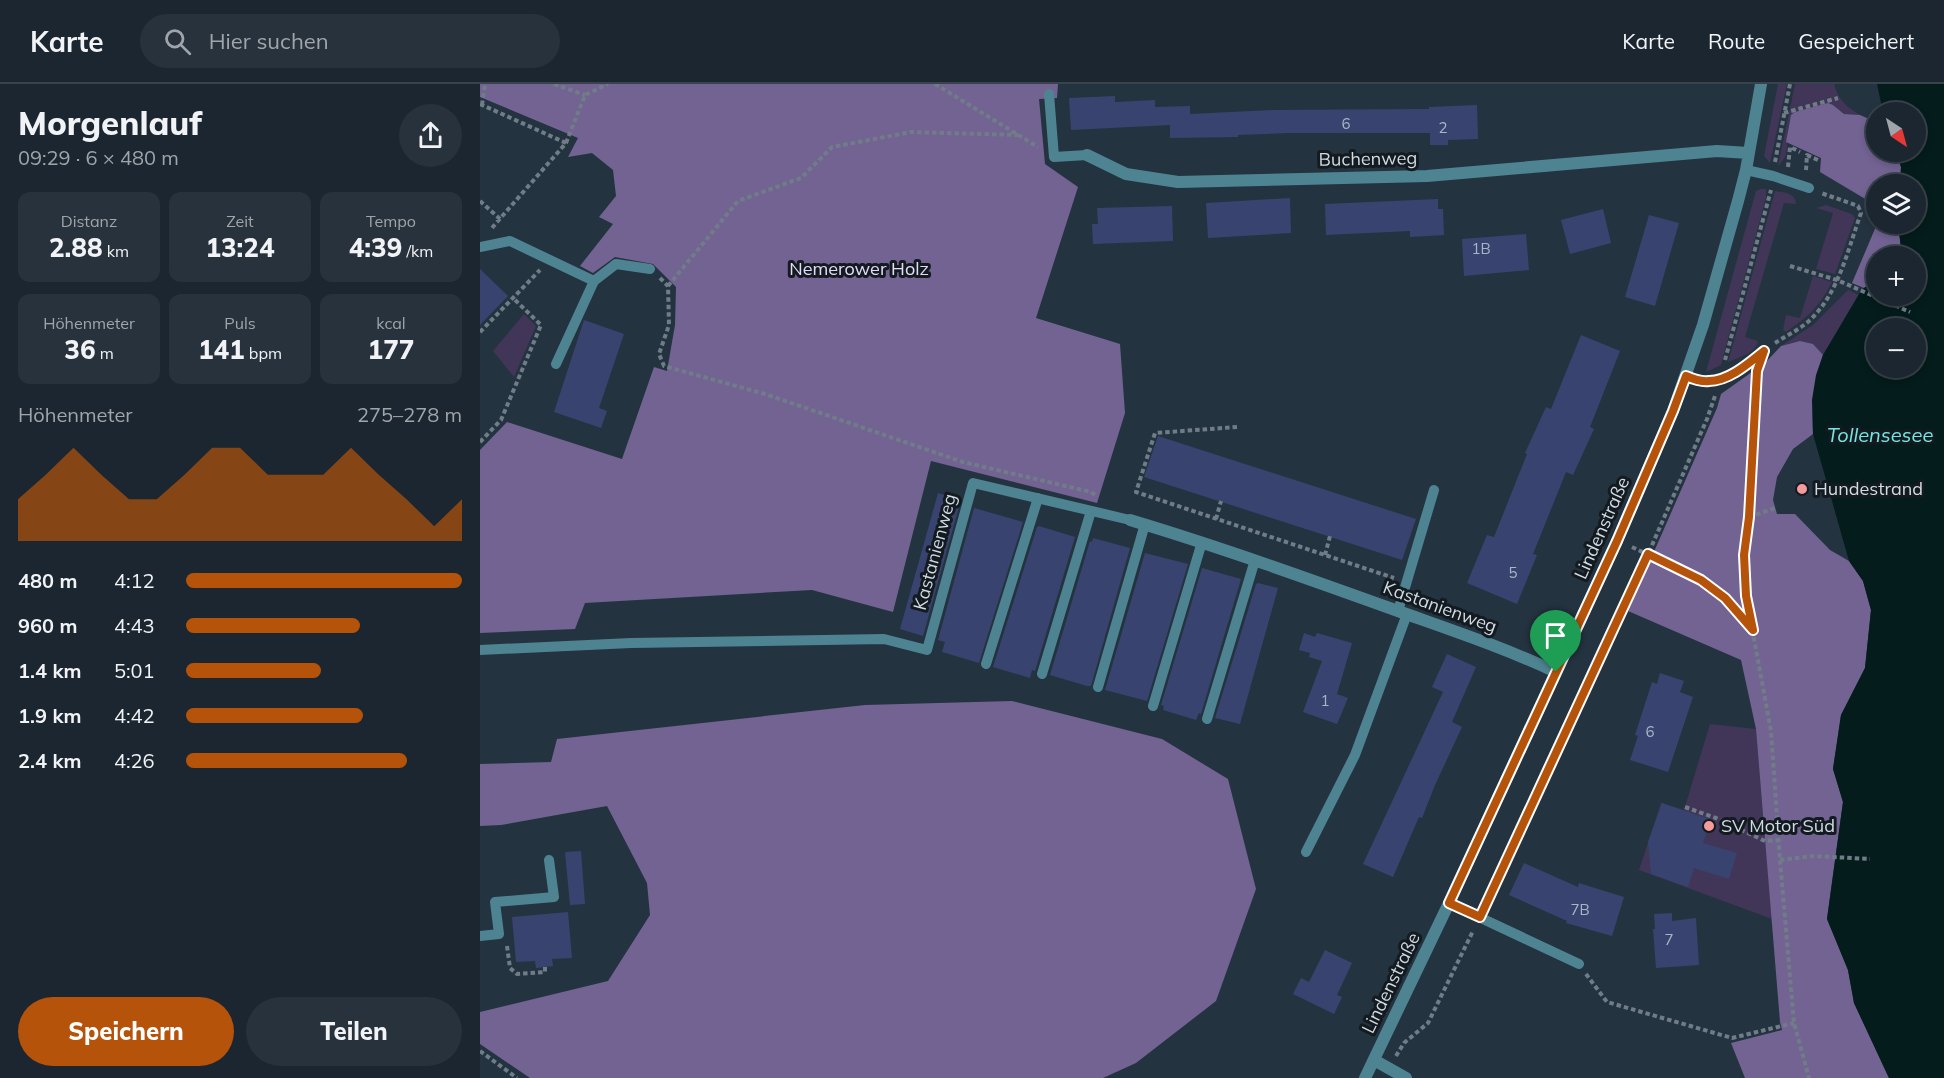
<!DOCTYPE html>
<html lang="de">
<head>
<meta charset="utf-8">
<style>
  :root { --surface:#1b2630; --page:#28323c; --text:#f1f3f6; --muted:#a0a5ab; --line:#39434c; --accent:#b45309 }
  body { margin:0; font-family:Mulish,sans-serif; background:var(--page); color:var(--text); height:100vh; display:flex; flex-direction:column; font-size:22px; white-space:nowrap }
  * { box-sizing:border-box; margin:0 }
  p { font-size:20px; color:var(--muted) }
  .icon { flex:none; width:33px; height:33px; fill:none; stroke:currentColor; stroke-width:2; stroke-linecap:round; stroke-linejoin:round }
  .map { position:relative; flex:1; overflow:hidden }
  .panel { display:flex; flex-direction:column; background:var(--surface); width:480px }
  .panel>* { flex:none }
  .needle { width:39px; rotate:144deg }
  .tools { position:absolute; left:1386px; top:18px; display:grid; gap:12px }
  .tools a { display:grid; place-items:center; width:60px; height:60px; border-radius:50%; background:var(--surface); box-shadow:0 3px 9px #0003,0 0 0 2px var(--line); font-size:30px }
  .pin { position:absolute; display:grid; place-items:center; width:51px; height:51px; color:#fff; margin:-62px -26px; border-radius:50% 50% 50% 0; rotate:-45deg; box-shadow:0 0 6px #0007 }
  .pin .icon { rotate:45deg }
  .round { display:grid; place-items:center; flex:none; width:63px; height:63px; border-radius:32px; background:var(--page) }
  .headline { display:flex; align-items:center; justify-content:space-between; height:102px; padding:0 18px }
  h1 { font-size:33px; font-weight:800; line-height:45px }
  .figures { display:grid; grid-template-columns:repeat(3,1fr); gap:9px; height:102px; padding:6px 18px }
  .figures div { display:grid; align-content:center; border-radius:12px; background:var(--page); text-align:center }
  .figures b { font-size:26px; font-weight:800 }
  .figures small { font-size:16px; font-weight:400 }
  .figures p { font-size:16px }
  .chart { height:168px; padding:12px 18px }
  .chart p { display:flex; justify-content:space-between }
  .chart svg { width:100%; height:108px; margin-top:6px; fill:var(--accent); opacity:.7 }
  .button { display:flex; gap:12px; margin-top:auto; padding:12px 18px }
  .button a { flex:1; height:69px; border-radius:36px; background:var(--accent); color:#fff; font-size:24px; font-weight:800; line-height:69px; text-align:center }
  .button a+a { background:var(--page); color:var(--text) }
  ul { padding:0 18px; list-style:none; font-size:20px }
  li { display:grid; grid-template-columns:96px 72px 1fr; align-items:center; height:45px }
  li i { height:15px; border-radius:8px; background:var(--accent) }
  header { display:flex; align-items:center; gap:36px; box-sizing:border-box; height:84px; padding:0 30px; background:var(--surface); border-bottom:2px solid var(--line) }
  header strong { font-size:28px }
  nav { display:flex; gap:33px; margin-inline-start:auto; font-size:21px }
  .search { width:420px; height:54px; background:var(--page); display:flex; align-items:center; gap:15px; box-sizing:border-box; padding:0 21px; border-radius:33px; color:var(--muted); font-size:22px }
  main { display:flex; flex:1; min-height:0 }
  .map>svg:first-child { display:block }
  .green { fill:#413658 }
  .forest { fill:#726393 }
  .water { fill:#041c1b; fill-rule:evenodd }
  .building { fill:#38446f }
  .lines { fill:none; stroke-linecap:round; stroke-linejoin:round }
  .path { stroke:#707d88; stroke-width:4; stroke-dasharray:4.5 3; stroke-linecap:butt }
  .lane { stroke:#4e8492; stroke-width:10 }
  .street { stroke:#4e8492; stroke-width:12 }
  .route-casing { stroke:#fff; stroke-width:12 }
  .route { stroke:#b45309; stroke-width:8 }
  .poi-dot { fill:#f59b9b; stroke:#131a20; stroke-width:2 }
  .labels { text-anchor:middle; stroke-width:6; stroke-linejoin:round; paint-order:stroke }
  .number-label { font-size:15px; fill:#abb5c6 }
  .street-label { font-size:18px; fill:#d1dbe3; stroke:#131a20 }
  .park-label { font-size:18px; fill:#e4dbfa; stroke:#131a20 }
  .poi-label { font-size:18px; fill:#d1dbe3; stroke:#131a20; text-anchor:start }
  .water-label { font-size:20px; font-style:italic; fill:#74e7e0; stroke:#131a20 }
</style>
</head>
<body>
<header>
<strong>Karte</strong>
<div class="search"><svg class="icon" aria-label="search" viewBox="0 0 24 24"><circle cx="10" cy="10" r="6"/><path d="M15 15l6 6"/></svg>Hier suchen</div>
<nav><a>Karte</a><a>Route</a><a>Gespeichert</a></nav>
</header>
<main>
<section class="panel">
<div class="headline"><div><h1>Morgenlauf</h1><p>09:29 · 6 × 480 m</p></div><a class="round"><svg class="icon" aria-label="share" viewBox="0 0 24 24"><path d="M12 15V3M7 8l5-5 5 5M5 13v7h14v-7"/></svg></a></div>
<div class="figures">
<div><p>Distanz</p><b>2.88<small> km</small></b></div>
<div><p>Zeit</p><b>13:24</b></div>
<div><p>Tempo</p><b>4:39<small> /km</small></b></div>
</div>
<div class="figures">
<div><p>Höhenmeter</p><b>36<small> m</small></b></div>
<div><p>Puls</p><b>141<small> bpm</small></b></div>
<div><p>kcal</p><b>177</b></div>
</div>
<div class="chart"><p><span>Höhenmeter</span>275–278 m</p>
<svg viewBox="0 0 160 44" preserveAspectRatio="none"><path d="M0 44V27L10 17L20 6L30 17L40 27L50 27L60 17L70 6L80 6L90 17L100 17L110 17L120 6L130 17L140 27L150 38L160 27V44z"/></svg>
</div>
<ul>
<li><b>480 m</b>4:12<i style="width:100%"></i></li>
<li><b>960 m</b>4:43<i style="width:63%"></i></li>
<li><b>1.4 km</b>5:01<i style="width:49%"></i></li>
<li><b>1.9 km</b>4:42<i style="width:64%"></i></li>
<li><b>2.4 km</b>4:26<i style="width:80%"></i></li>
</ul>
<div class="button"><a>Speichern</a><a>Teilen</a></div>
</section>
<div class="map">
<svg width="1464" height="994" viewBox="0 0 1464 994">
  <rect width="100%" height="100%" fill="#243340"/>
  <!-- green -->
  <path class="green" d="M 1298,0 L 1307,0 L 1290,79 L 1284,72 Z
    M 1315,0 L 1354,0 C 1358,16 1367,23 1380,31 L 1364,30 L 1353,21 L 1315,28 C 1304,39 1310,61 1305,73 C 1303,76 1301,79 1298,82 Z
    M 1281,105 L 1286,105 L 1286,114 L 1241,281 L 1226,288 L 1276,107 Z
    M 1295,107 C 1304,109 1315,108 1316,120 L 1304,119 L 1265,253 L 1278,257 C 1275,270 1260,273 1248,278 Z
    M 1346,121 L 1372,130 L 1375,134 L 1355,190 L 1336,185 L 1353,129 L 1336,124 Z
    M 1333,192 L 1352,198 C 1340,222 1328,233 1306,248 L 1303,246 L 1306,231 L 1320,234 Z
    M 1368,206 L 1379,211 L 1343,271 C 1327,254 1322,256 1301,262 L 1333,241 Z
    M 44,230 L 56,242 L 34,293 L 13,267 Z
    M 1230,640 L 1276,645 L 1292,835 L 1159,786 L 1181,719 L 1204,726 Z"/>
  <!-- forest -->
  <path class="forest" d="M 0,0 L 578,0 L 577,14 L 559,15 L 565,80 L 598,103 L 556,234 L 640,260 L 645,329 L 617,419 L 451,377 L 413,528 L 332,506 L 105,519 L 95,545 L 0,549 L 0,366 L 27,338 L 142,375 L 174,283 L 187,287 L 195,241 L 196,203 L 173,180 L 135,173 L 113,189 L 100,182 L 133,140 L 119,133 L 136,112 L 133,86 L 112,69 L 88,73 L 98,54 L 0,13 Z
    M 1348,19 L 1353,21 L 1364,30 L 1380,31 L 1396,38 L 1396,68 L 1416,68 L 1421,83 L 1420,100 L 1396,100 L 1396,139 L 1387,116 L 1340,88 L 1341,74 L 1306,58 L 1311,31 L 1315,28 Z
    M 1397,140 L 1418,140 L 1421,164 L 1420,172 L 1396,172 L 1396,196 L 1384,204 L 1372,199 Z
    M 1320,257 L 1333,260 L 1343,271 C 1333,300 1332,319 1333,350 L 1313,365 L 1297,393 L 1293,416 L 1297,430 L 1315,430 L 1350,466 L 1369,477 L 1383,497 L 1391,526 L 1385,584 L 1361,631 L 1353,685 L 1363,718 L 1347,835 L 1368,886 L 1374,919 L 1409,994 L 1265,994 L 1251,959 L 1302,946 L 1300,938 L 1276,645 L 1261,576 L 1148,527 L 1237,324 L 1241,310 L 1286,278 L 1301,262 Z
    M 532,617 L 682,655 L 748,695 L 776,805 L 736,917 L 656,979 L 623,994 L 50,994 L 0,960 L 0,928 L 128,897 L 170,831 L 167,799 L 127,722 L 21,741 L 0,742 L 0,680 L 71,678 L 77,655 L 385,621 Z"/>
  <!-- water -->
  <path class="water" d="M 1397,0 L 1464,0 L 1464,994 L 1409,994 L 1374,919 L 1368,886 L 1347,835 L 1363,718 L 1353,685 L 1361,631 L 1385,584 L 1391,526 L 1383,497 L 1369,477 L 1333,350 L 1332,316 L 1336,291 L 1343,271 L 1379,210 L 1384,204 L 1396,196 L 1396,212 L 1436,212 L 1436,172 L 1420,172 L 1421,164 L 1418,140 L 1436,140 L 1436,100 L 1420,100 L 1421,83 L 1416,68 L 1436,68 L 1436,28 L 1403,28 ZM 1396,244 L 1436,244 L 1436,284 L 1396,284 Z"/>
  <!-- building -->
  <path class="building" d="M 635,12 L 635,18 L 675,16 L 675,23 L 710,22 L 710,30 L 794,26 L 949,25 L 949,23 L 997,21 L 998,55 L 968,56 L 968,61 L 950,61 L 950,49 L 809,49 L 758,51 L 758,53 L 690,54 L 690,41 L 591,46 L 589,14 Z
    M 810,114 L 811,149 L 728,154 L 726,119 Z
    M 958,115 L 958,125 L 963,125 L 964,151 L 930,153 L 930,147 L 846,151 L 845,120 Z
    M 692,122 L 693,157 L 613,160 L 612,140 L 618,140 L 617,124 Z
    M 1123,125 L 1131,159 L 1090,170 L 1081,136 Z
    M 1169,131 L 1199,139 L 1175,222 L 1145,213 Z
    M 1046,150 L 1049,186 L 984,192 L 982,155 Z
    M 0,185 L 28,212 L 0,241 Z
    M 104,236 L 144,250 L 119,324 L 127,327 L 121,344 L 74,328 Z
    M 1101,251 L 1140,267 L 1110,343 L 1114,345 L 1093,391 L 1086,388 L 1053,470 L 1057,471 L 1037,520 L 987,499 L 1007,451 L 1014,453 L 1047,370 L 1045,369 L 1066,323 L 1071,325 Z
    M 678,352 L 936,435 L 922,476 L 664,393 Z
    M 458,409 L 477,415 L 476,418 L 480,419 L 443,552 L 420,545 Z
    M 494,424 L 543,438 L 499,579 L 462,568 L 465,558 L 458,556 Z
    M 559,442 L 595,453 L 555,587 L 552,586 L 550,594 L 513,583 L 557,443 Z
    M 613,454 L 650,464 L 611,602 L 607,602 L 570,591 L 610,457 L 612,458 Z
    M 665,469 L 708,480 L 667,617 L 625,606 Z
    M 722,484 L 761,495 L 721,630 L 719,629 L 716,636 L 683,626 L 684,622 L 681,621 Z
    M 778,499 L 798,504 L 760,640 L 735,634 L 776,500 Z
    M 824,549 L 835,553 L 837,549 L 872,559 L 857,610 L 868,614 L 857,640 L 823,628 L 842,577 L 829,573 L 830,569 L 819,566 Z
    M 967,570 L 996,583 L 972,638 L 982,643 L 955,701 L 942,734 L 939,733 L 913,793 L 883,780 L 963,608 L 952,603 Z
    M 1180,589 L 1204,597 L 1200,608 L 1213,613 L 1188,688 L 1150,676 L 1158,652 L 1155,651 L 1172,598 L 1177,600 Z
    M 1182,719 L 1231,736 L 1223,759 L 1257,769 L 1249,795 L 1214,784 L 1208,803 L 1171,790 L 1168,758 Z
    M 101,767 L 105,820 L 90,821 L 85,768 Z
    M 1044,779 L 1098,803 L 1099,799 L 1144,813 L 1132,852 L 1086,839 L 1087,837 L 1029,811 Z
    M 88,828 L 92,874 L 72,875 L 73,882 L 56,884 L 55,877 L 36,878 L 32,833 Z
    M 1192,829 L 1192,837 L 1216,834 L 1219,881 L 1176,884 L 1173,845 L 1175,845 L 1174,830 Z
    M 845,866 L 872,879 L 857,911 L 862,913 L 854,930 L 813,910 L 821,894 L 829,898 Z"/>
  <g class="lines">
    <!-- path -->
    <path class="path" d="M 74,0 L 105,11
      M 455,0 L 558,63
      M 0,20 L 86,59 L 11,145
      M 2,21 L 5,0
      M 1304,29 L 1358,14
      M 86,59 L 105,11 L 128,0
      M 1295,78 L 1310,0
      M 1308,83 L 1310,63 L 1320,68
      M 1326,86 L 1327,71 L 1338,76
      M 0,117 L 20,135
      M 1310,182 L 1357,196 L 1430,228
      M 180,194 L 188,202 L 189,241 L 179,270 L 184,282 L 285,310 L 483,378 L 611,408 L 615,411
      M 188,202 L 258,117 L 321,94 L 352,63 L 431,48 L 538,51
      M 0,248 L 60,186
      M 1295,259 C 1307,251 1321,245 1331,235 C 1359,208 1368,165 1381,129 L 1378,122 L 1341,109
      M 1245,276 L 1291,106
      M 1277,292 L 1269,433 L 1264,472 L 1266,512 L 1291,647 L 1300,776 L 1314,939 L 1329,994
      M 757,343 L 675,349 L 656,408 L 914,494
      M 0,358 L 21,336 L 61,241 L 33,214
      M 1269,433 L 1295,424
      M 736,435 L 741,417
      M 1152,463 L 1221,496 L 1245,514 L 1272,546
      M 845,471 L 850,452
      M 1205,723 L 1236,734 L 1285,757 L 1299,756
      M 1300,776 L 1334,772 L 1390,775
      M 1005,822 L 1156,498 L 1227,335 L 1235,312
      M 27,862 L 30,884 L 37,890 L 65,888 L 65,883
      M 1106,890 L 1127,918 L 1252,954 L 1314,939
      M 0,967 L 37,994
      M 916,972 L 924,959 L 948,939 L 993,847"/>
    <!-- lane -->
    <path class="lane" d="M 569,10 L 574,73 L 607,71
      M 1266,86 L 1293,92 L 1329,104
      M 0,163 L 30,157 L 114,197 L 136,180 L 170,185
      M 76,280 L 114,197
      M 1206,292 C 1213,295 1222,298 1230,297 C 1249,297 1269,278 1284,267
      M 918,527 L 954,406
      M 0,566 L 151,559 L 404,555 L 447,566 L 493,399 L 650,436
      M 506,580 L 558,414
      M 562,590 L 611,427
      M 618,603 L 665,440
      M 673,622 L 722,458
      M 727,635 L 775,476
      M 826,768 L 875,671 L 927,530
      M 969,819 L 1099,880
      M 0,852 L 19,850 L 15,818 L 74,813 L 69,776"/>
    <!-- street -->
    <path class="street" d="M 607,71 L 646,90 L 698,98 L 947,92 L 1237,67 L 1269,69
      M 650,436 C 740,463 829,495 918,527 C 971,546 1025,564 1076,588
      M 894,976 L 926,994
      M 885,994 L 969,819 L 1137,457 L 1193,327 L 1223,241 L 1258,117 L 1266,86 L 1281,0"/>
  </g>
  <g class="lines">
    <!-- route casing -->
    <g class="route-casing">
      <path id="route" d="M 1284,267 L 1277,287 L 1269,433 L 1264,471 L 1266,512 L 1273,546 L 1245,514 L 1221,496 L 1168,470 L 1000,833 L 969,819 L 1137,457 L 1193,327 L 1206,292 C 1213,295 1222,298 1229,297 C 1249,297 1269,279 1284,267 Z"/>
    </g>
    <!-- route -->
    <use href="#route" class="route"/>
  </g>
  <!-- markers -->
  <g class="poi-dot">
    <circle cx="1322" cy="405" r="6"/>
    <circle cx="1229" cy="742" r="6"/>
  </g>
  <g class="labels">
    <!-- number labels -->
    <g class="number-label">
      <text x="866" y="45">6</text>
      <text x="963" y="49">2</text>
      <text x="1001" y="170">1B</text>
      <text x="1033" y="494">5</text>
      <text x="845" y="622">1</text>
      <text x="1170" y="653">6</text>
      <text x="1100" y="831">7B</text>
      <text x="1189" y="861">7</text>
    </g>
    <!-- street labels -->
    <g class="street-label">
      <text transform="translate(888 75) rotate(-1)" y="6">Buchenweg</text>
      <text transform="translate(1122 444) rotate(-66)" y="6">Lindenstraße</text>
      <text transform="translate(455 468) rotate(-75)" y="6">Kastanienweg</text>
      <text transform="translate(960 523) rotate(20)" y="6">Kastanienweg</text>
      <text transform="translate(911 899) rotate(-64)" y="6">Lindenstraße</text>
    </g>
    <!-- park labels -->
    <g class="park-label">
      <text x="379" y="191">Nemerower Holz</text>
    </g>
    <!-- poi labels -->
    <g class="poi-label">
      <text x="1334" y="411">Hundestrand</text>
      <text x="1241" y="748">SV Motor Süd</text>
    </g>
    <!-- water labels -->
    <g class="water-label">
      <text x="1400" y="358">Tollensesee</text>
    </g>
  </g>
</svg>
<div class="tools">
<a><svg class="needle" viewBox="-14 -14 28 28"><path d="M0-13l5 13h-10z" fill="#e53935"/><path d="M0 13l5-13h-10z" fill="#a0a5ab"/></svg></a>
<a><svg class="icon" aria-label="layers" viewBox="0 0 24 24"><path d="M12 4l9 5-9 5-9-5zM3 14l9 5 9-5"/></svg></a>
<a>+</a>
<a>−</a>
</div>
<div class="pin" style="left:1076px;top:588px;background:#1e9e55"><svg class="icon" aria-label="arrive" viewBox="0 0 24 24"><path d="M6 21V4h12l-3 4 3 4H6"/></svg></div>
</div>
</main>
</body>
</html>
